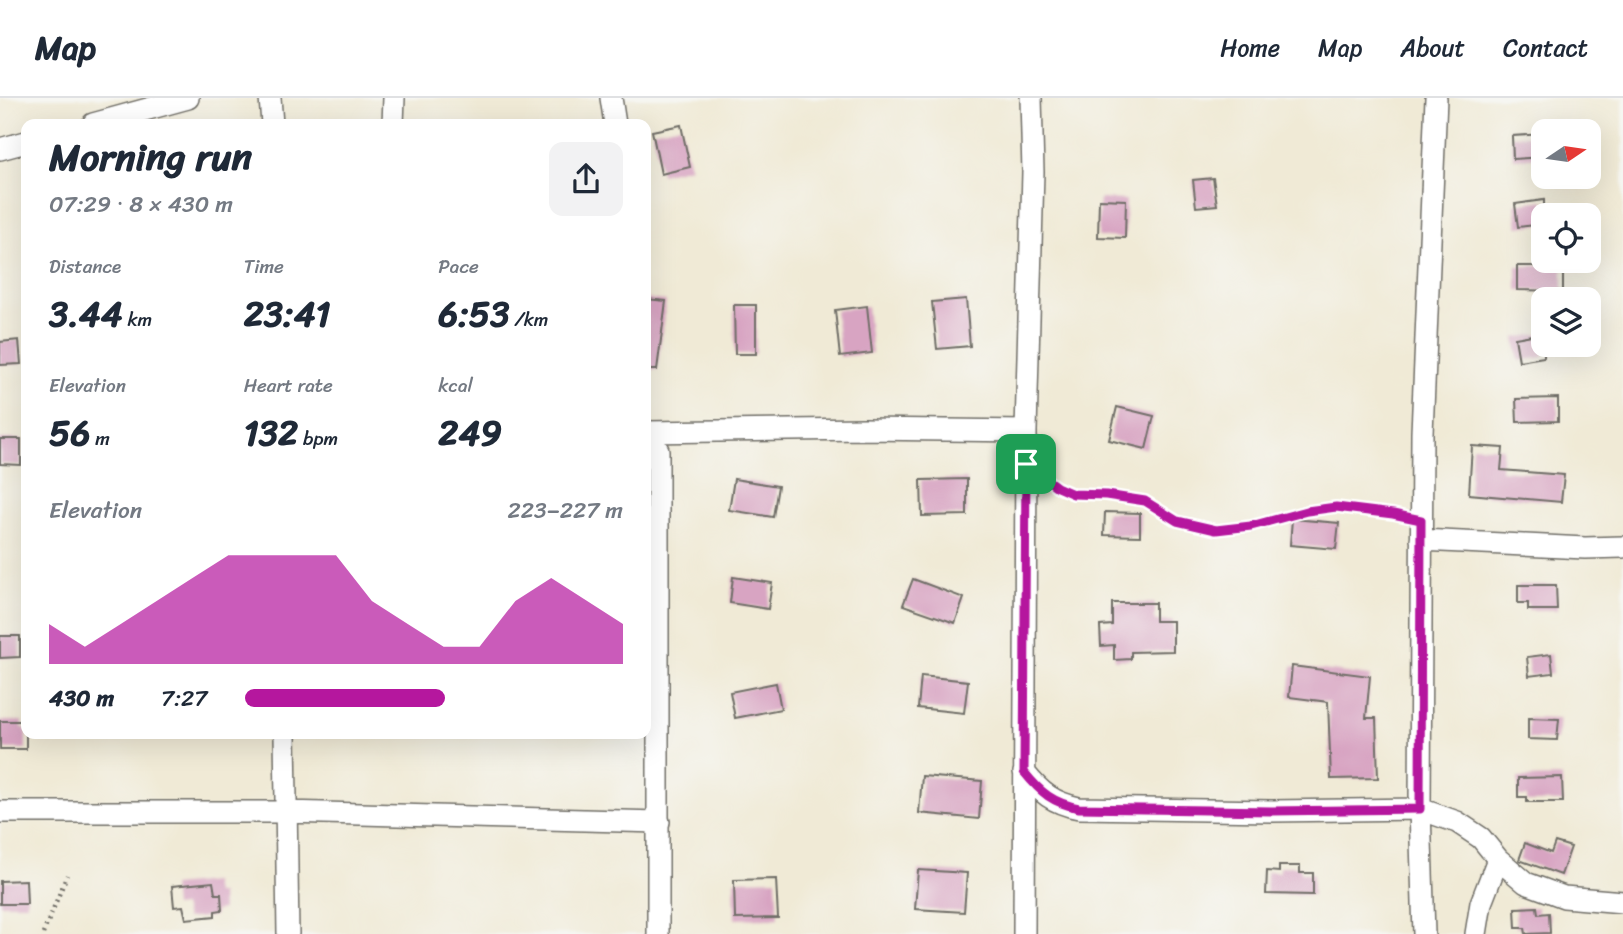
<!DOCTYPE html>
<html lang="en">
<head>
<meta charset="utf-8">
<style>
  :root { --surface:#fff; --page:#f2f2f3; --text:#1f2937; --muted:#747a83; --line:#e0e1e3; --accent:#b5179e }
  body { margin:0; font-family:Sriracha,sans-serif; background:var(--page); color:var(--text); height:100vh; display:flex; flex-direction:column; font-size:26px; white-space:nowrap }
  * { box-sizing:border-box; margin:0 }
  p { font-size:23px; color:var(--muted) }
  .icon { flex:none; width:38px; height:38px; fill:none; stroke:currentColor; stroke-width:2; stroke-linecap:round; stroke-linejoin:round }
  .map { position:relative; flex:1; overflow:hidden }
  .sheet { position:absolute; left:21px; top:21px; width:630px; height:620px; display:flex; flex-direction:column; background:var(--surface); border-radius:14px; box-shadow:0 7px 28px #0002 }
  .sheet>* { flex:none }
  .needle { width:46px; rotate:77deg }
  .fabs { position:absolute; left:1531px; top:21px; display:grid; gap:14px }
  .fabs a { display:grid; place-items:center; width:70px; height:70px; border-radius:14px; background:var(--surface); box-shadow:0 7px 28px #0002; font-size:35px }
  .pin { position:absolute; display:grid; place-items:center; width:60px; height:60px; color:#fff; margin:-30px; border-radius:14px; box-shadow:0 4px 10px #0006 }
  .round { display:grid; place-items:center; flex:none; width:74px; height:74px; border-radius:14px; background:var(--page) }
  .head { display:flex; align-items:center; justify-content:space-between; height:119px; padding:0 28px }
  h1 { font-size:38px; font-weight:700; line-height:52px }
  .figures { display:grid; grid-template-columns:repeat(3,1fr); gap:10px; height:119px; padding:7px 28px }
  .figures div { display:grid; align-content:center }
  .figures b { font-size:35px; font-weight:700 }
  .figures small { font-size:19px; font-weight:400 }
  .figures p { font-size:19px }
  .chart { height:196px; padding:14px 28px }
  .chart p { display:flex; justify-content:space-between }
  .chart svg { width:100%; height:126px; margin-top:7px; fill:var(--accent); opacity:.7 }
  ul { padding:0 28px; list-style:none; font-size:23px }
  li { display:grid; grid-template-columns:112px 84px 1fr; align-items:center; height:52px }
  li i { height:18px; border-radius:9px; background:var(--accent) }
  header { display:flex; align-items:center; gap:42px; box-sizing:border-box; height:98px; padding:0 35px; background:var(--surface); border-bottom:2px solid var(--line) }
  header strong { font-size:33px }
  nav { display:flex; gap:38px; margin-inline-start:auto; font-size:24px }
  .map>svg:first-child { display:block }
  .building { fill:#d8a4c2 }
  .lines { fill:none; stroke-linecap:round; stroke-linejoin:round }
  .minor-casing { stroke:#706e67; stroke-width:24 }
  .path { stroke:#706e67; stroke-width:4.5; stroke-dasharray:2 5; stroke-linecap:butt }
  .minor { stroke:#fff; stroke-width:21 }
  .route-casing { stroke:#fff; stroke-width:14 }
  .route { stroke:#b5179e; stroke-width:9 }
</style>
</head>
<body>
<header>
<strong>Map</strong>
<nav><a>Home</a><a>Map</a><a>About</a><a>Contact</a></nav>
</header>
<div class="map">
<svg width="1623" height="836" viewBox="0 0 1623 836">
  <rect width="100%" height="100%" fill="#f6f6f2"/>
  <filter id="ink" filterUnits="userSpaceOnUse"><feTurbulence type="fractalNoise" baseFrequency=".0143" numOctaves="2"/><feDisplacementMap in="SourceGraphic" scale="14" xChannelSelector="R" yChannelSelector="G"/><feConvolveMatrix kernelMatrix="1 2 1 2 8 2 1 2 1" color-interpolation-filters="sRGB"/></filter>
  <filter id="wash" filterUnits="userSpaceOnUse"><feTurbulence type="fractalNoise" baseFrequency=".00686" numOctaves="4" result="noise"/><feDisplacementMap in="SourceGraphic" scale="28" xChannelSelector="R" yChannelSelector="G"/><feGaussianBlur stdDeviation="1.57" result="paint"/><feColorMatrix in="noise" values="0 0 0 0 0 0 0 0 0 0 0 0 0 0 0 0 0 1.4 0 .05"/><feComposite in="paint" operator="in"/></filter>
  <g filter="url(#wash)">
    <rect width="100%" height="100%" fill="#f0ead6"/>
    <g id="blocks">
      <!-- building -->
      <path class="building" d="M 681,27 L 690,69 L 661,76 L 652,33 Z
        M 1544,36 L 1544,59 L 1513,61 L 1512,38 Z
        M 1213,80 L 1217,107 L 1196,109 L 1193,82 Z
        M 1099,101 L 1126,102 L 1125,140 L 1098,139 Z
        M 1544,102 L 1544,126 L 1518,129 L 1515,106 Z
        M 1517,168 L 1563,168 L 1563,193 L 1517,192 Z
        M 646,201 L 666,203 L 657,272 L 646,272 Z
        M 966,201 L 970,248 L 937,251 L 932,204 Z
        M 734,207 L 756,207 L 756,256 L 735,256 Z
        M 867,208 L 872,255 L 840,259 L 835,212 Z
        M 1544,235 L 1544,259 L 1519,263 L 1515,240 Z
        M 19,242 L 21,266 L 0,267 L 0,244 Z
        M 1558,300 L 1558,323 L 1517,324 L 1516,301 Z
        M 1117,309 L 1154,318 L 1146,351 L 1109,342 Z
        M 0,341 L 21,341 L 21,367 L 0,366 Z
        M 1472,348 L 1503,350 L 1501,372 L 1564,377 L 1561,404 L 1469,396 Z
        M 734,381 L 778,388 L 773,419 L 729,412 Z
        M 967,381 L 967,417 L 922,418 L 921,382 Z
        M 1105,414 L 1140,415 L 1140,438 L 1104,437 Z
        M 1292,421 L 1339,425 L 1336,451 L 1290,447 Z
        M 733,479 L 772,485 L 768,511 L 730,505 Z
        M 913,481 L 964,500 L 955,525 L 903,507 Z
        M 1518,487 L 1556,487 L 1557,512 L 1528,512 L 1528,505 L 1518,505 Z
        M 1112,505 L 1155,505 L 1155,523 L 1173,523 L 1173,553 L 1131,554 L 1131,561 L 1114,562 L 1114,547 L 1101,548 L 1100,528 L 1112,527 Z
        M 0,538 L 20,538 L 20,559 L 0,560 Z
        M 1551,556 L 1553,575 L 1529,578 L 1527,559 Z
        M 1292,568 L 1370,578 L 1366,620 L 1376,620 L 1378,680 L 1331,681 L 1328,604 L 1289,599 Z
        M 921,578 L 968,583 L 964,615 L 918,610 Z
        M 776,585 L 781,611 L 735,620 L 730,594 Z
        M 1528,620 L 1559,621 L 1557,642 L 1528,641 Z
        M 0,623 L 22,623 L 22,630 L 26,630 L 26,651 L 0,651 Z
        M 922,678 L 982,683 L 979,721 L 919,715 Z
        M 1562,679 L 1563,704 L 1527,704 L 1527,699 L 1518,699 L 1518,680 Z
        M 1555,744 L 1571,749 L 1561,777 L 1519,762 L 1525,745 L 1551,755 Z
        M 1279,768 L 1300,768 L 1300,775 L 1313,775 L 1313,797 L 1266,796 L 1267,773 L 1279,774 Z
        M 918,772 L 967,775 L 964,814 L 915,811 Z
        M 776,781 L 778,820 L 735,821 L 734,782 Z
        M 26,782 L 27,806 L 0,806 L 0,783 Z
        M 213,784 L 215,796 L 221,796 L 222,812 L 215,813 L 215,818 L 186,821 L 183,808 L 174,809 L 172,788 Z
        M 1537,809 L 1538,816 L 1549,815 L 1550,835 L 1526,836 L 1525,830 L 1516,830 L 1515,810 Z"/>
    </g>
  </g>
  <g filter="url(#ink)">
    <use href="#blocks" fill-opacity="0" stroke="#706e67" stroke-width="2"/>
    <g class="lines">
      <!-- minor casing -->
      <g class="minor-casing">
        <path id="minor" d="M 270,0 L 272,26
          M 611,0 L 615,26
          M 93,26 L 188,0
          M 393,26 L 394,0
          M 0,51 L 26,44
          M 646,334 L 864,331 L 1026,333
          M 646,335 L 658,352 L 658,836
          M 1421,442 L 1585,450 L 1623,449
          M 285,635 L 288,836
          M 1024,674 C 1041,695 1053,705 1079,710 L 1272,713 L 1420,711 L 1457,724 L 1481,740 L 1498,761 L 1526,785 L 1564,799 L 1623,804
          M 0,714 L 286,714 L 659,724
          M 1024,836 L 1026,333 L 1033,74 L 1031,0
          M 1424,836 L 1420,711 L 1422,335 L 1436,0
          M 1476,836 L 1481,805 L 1498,761"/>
      </g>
      <!-- path -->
      <path class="path" d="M 1045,381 L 1057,389 L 1073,396 L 1106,397 L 1145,403 L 1177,423 L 1216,432 L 1251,428 L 1307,413 L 1336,409 L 1403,418
        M 43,836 L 67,777"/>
      <!-- minor -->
      <use href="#minor" class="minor"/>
    </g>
  </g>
  <g class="lines" filter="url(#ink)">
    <!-- route casing -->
    <g class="route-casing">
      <path id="route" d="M 1026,366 L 1057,389 L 1073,396 L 1106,397 L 1145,403 L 1177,423 L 1216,432 L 1251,428 L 1307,413 L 1336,409 L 1393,416 L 1421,422 L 1420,711 L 1272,713 L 1079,710 C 1053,705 1041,695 1024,674 Z"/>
    </g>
    <!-- route -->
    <use href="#route" class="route"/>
  </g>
</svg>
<div class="fabs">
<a><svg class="needle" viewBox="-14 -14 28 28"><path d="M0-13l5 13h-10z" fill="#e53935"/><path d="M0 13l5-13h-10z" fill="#747a83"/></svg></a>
<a><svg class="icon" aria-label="locate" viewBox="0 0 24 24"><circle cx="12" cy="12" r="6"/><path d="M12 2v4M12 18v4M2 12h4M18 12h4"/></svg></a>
<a><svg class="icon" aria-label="layers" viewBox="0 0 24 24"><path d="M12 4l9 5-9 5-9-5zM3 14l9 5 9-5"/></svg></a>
</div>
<div class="pin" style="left:1026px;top:366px;background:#1e9e55"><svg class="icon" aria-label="arrive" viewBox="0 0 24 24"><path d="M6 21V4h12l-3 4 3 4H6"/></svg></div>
<section class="sheet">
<div class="head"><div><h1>Morning run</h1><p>07:29 · 8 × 430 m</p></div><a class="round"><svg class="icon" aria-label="share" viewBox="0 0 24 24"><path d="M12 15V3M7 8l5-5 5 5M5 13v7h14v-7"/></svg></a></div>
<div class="figures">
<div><p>Distance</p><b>3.44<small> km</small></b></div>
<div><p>Time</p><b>23:41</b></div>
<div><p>Pace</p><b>6:53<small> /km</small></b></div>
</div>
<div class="figures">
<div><p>Elevation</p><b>56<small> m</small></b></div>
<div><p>Heart rate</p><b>132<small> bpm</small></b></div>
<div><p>kcal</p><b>249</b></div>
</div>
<div class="chart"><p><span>Elevation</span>223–227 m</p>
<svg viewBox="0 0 160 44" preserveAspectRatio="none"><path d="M0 44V30L10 38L20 30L30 22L40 14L50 6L60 6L70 6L80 6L90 22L100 30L110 38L120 38L130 22L140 14L150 22L160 30V44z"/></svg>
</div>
<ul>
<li><b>430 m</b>7:27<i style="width:53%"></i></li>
</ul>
</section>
</div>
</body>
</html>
